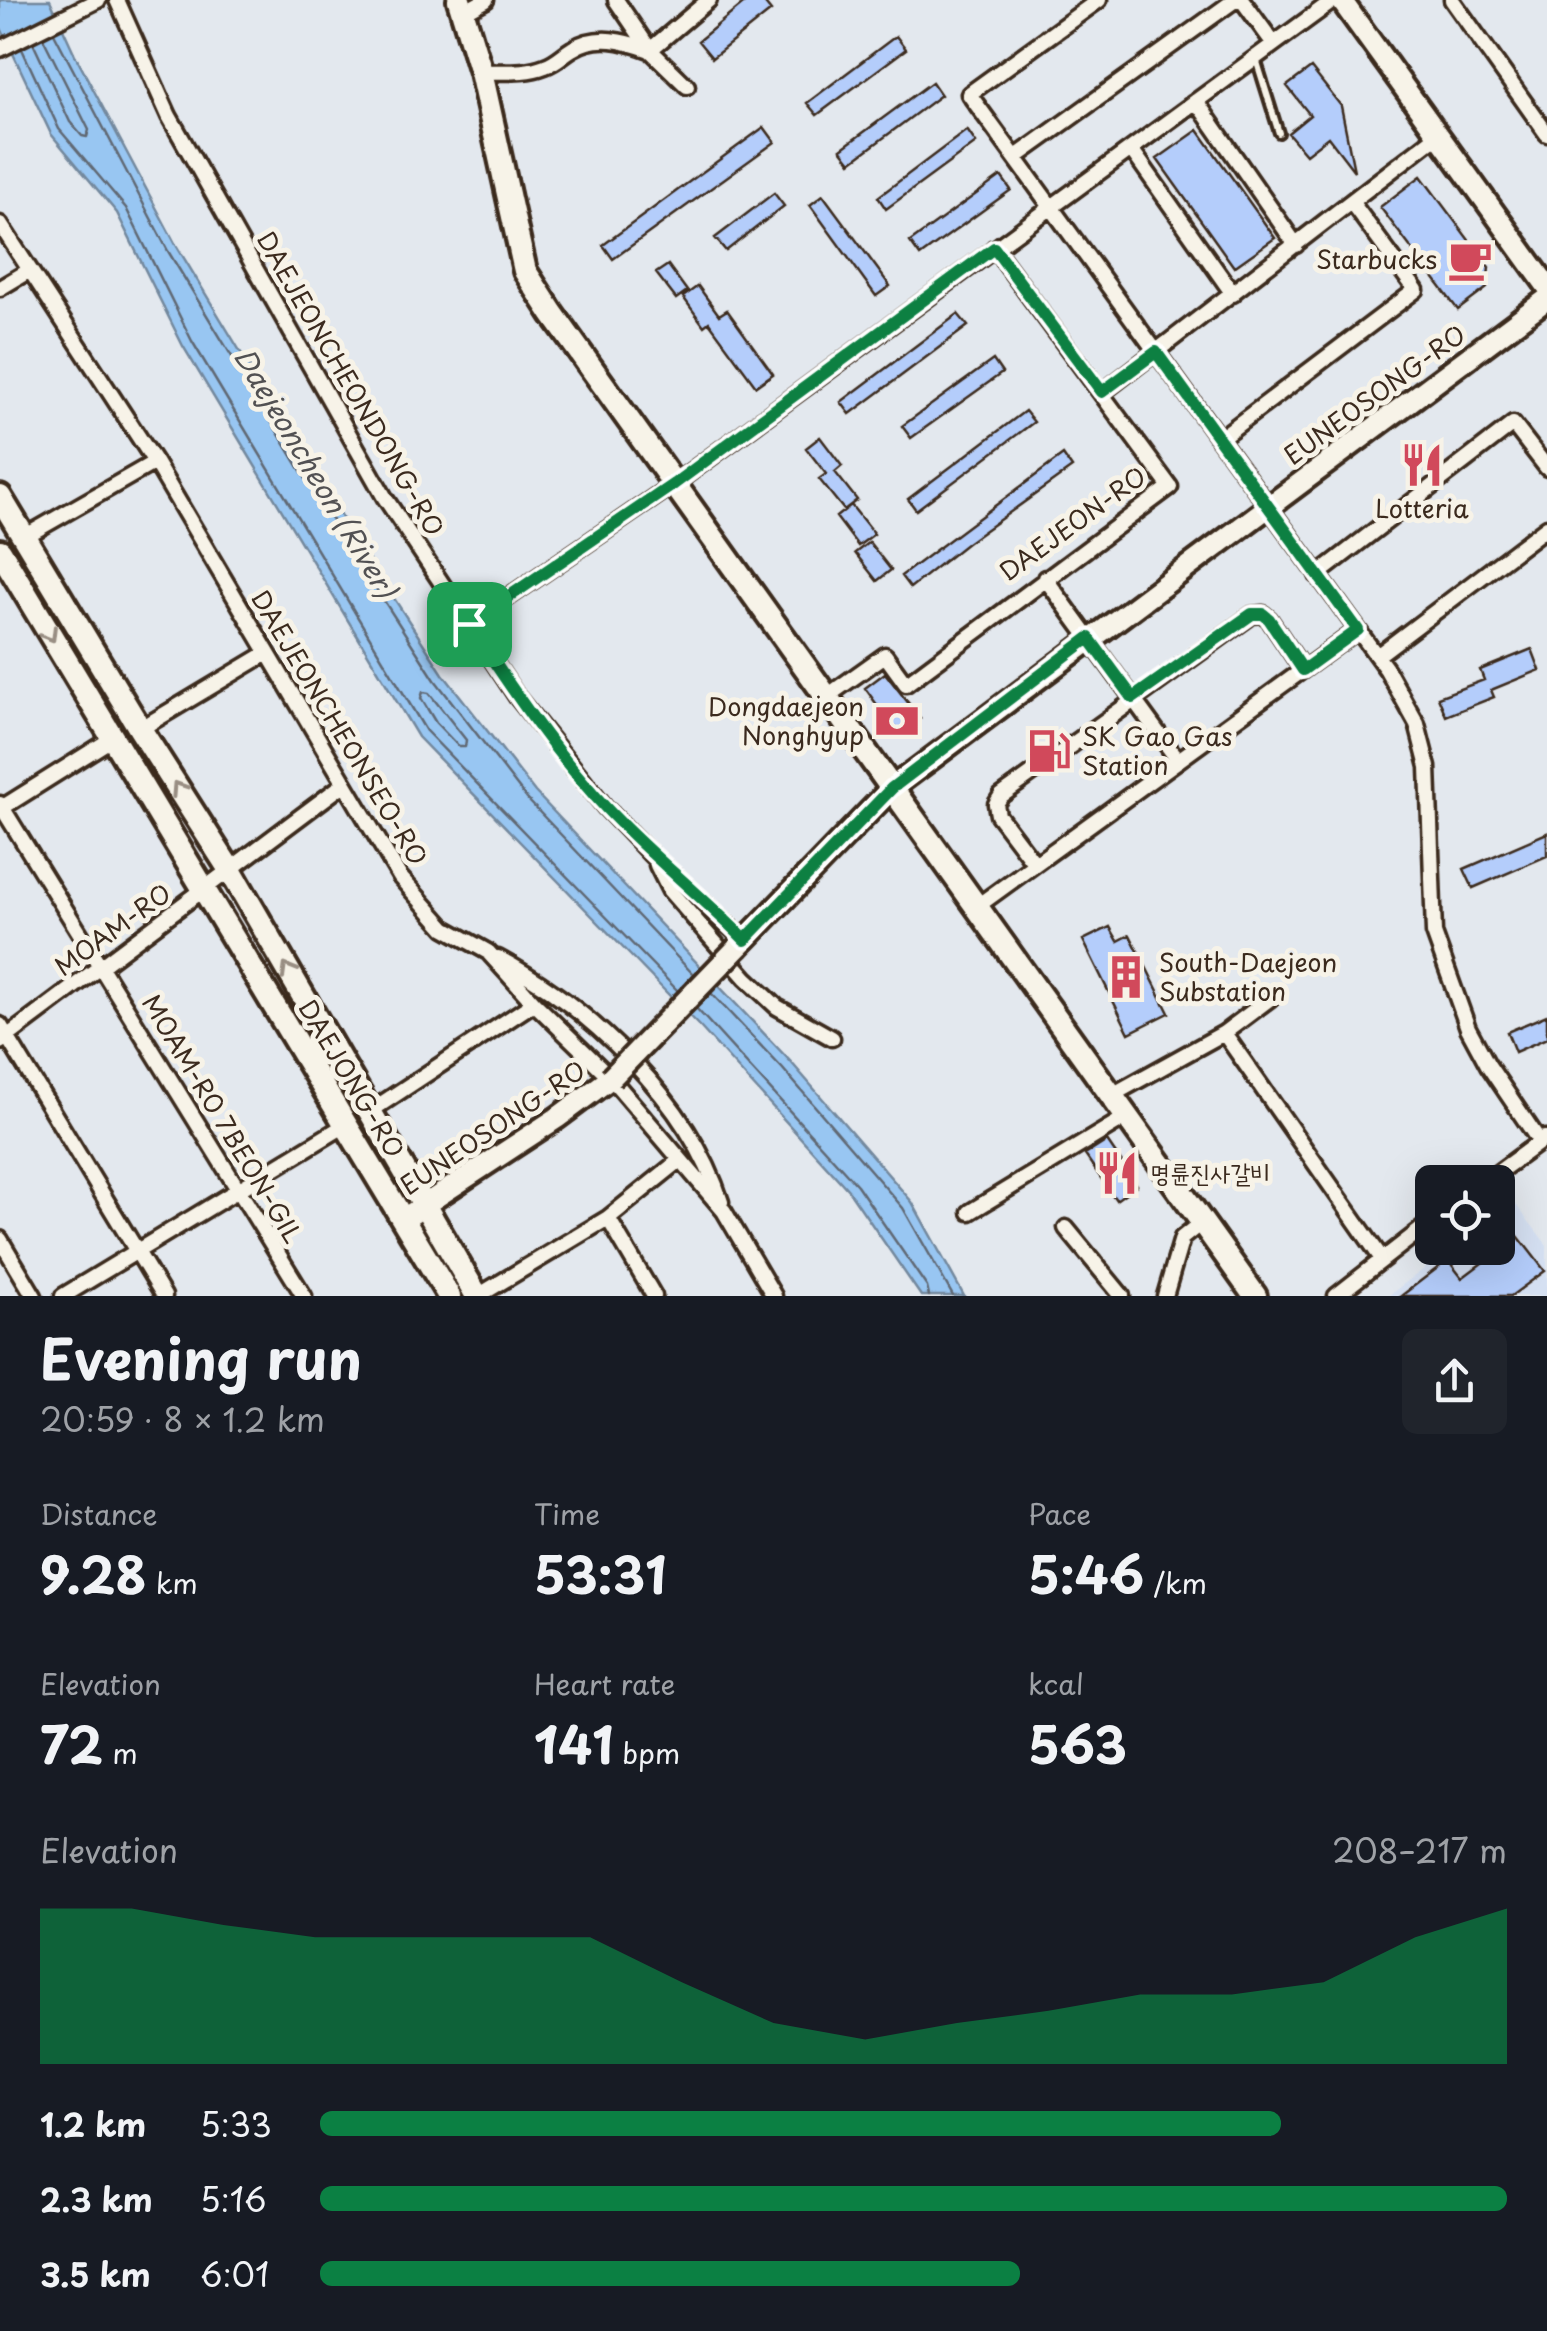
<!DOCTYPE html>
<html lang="en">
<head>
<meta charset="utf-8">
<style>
  :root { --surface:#171b24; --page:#20242c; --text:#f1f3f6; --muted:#9ea1a6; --accent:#0b8043 }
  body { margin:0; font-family:"Playpen Sans","Poor Story",sans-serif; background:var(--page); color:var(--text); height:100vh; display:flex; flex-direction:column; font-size:38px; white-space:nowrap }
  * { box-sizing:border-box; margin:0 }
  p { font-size:32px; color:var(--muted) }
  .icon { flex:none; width:55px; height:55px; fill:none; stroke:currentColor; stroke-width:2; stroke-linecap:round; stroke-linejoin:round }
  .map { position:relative; height:1296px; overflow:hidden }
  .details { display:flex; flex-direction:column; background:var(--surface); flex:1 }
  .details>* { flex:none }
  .fabs { position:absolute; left:1415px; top:1165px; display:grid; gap:20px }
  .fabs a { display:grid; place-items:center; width:100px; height:100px; border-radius:15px; background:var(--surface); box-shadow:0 10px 40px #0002; font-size:50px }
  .pin { position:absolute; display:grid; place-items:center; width:85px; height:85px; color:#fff; margin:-42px; border-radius:20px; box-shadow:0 5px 15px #0006 }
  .round { display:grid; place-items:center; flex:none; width:105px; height:105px; border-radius:15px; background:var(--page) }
  .summary { display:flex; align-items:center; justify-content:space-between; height:170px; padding:0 40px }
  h1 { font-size:55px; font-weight:700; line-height:75px }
  .figures { display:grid; grid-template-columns:repeat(3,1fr); gap:15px; height:170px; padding:10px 40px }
  .figures div { display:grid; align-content:center }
  .figures b { font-size:50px; font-weight:700 }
  .figures small { font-size:28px; font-weight:400 }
  .figures p { font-size:28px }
  .chart { height:280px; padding:20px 40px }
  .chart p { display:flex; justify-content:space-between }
  .chart svg { width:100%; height:180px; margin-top:10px; fill:var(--accent); opacity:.7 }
  ul { padding:0 40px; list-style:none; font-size:32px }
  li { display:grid; grid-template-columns:160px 120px 1fr; align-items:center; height:75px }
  li i { height:25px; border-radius:12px; background:var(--accent) }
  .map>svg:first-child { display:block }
  .built { fill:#d5e0f2 }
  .water { fill:#98c6f2; stroke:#73889d; stroke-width:2.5 }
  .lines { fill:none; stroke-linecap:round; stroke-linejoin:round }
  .shore { stroke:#606873; stroke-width:2.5 }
  .building { fill:#b4cdfb; stroke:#3b2a1e; stroke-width:2.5 }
  .lane-casing { stroke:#3b2a1e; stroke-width:14 }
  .street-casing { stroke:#3b2a1e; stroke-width:21 }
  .secondary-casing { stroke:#3b2a1e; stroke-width:28 }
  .primary-casing { stroke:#3b2a1e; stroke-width:30 }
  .lane { stroke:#f7f3e8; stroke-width:6 }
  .street { stroke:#f7f3e8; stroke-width:14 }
  .secondary { stroke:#f7f3e8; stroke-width:20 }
  .primary { stroke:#f7f3e8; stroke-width:22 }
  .secondary-bridge-casing { stroke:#3b2a1e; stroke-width:28; stroke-linecap:butt }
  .secondary-bridge { stroke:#f7f3e8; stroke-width:20 }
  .oneway { stroke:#998e83 }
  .route-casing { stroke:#fff; stroke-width:20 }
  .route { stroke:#0b8043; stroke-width:12 }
  .labels { text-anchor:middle; stroke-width:10; stroke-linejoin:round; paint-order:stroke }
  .poi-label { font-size:25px; fill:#3b2a1e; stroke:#f7f3e8; text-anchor:start }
  .street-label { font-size:25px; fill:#3b2a1e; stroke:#f7f3e8 }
  .water-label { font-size:28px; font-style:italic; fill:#525153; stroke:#f7f3e8 }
</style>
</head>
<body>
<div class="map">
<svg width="1547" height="1296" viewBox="0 0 1547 1296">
  <rect width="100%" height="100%" fill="#e3e8ee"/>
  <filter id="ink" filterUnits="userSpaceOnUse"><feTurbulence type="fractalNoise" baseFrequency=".01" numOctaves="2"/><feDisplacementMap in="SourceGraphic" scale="20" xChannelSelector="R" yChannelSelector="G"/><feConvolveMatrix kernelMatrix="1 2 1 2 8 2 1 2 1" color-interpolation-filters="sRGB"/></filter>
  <g filter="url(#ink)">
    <!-- built -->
    <path class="built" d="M 1513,1201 L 1547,1245 L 1547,1296 L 1388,1296 L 1452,1248 L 1498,1248 L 1498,1213 Z"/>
    <!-- water -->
    <path class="water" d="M 0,0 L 50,0 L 76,57 L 176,245 L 322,487 L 443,674 L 535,792 L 790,1061 L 912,1202 L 964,1296 L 921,1296 L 849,1191 L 701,1028 L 418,737 L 183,346 L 117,213 L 51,134 L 0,26 Z"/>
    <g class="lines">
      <!-- shore -->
      <path class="shore" d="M 54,33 L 168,251 L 314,492 L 435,680 L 527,799 L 694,975
        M 33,43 L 70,122 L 82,136 L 87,137 L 89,130 L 43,38
        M 22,49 L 59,129 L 126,208 L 192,341 L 426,731 L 678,991
        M 423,692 L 429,693 L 466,740 L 465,747 L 459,747 L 436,723 L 421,698 Z
        M 711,993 L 782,1068 L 903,1208 L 953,1296
        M 696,1008 L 857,1185 L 927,1287 L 929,1296"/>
    </g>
    <!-- building -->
    <path class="building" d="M 748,0 L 762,0 L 771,11 L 712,58 L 698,41 Z
      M 896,36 L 906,49 L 817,115 L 807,103 Z
      M 1311,68 L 1341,106 L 1354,171 L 1328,137 L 1306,154 L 1288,133 L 1310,115 L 1287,86 Z
      M 932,82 L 941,95 L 851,162 L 841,149 Z
      M 764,127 L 775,142 L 613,259 L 603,245 Z
      M 967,130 L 976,143 L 886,209 L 878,197 Z
      M 1198,130 L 1275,238 L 1234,267 L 1157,159 Z
      M 1001,176 L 1011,190 L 920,256 L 910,242 Z
      M 1421,176 L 1489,267 L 1487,288 L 1458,310 L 1380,207 Z
      M 774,193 L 784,206 L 726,251 L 715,238 Z
      M 823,195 L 890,286 L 876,296 L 810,205 Z
      M 668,265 L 687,291 L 676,299 L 656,273 Z
      M 698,286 L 719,315 L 727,310 L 773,374 L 756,386 L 709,322 L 704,326 L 683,297 Z
      M 958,314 L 968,326 L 850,414 L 841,402 Z
      M 993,360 L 1002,373 L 911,438 L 902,426 Z
      M 1025,411 L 1034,422 L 916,510 L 908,499 Z
      M 820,437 L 842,466 L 835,472 L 857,500 L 844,510 L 819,479 L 826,474 L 806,448 Z
      M 1063,455 L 1072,468 L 967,543 L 910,588 L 901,576 Z
      M 851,505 L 874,534 L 858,546 L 836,517 Z
      M 869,542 L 891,570 L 877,581 L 855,553 Z
      M 1532,649 L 1540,670 L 1491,690 L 1494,697 L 1446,716 L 1438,697 L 1484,680 L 1480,670 Z
      M 885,673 L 920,718 L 903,730 L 893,727 L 865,688 Z
      M 1547,833 L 1547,856 L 1473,888 L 1464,869 Z
      M 1110,927 L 1118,941 L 1130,935 L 1169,1013 L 1129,1033 L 1083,940 Z
      M 1547,1015 L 1547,1038 L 1515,1052 L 1507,1032 Z
      M 1107,1141 L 1137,1185 L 1116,1200 L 1085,1155 Z
      M 1518,1236 L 1545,1271 L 1511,1296 L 1401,1296 L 1448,1260 L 1462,1278 Z"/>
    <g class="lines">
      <!-- lane casing -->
      <g class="lane-casing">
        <path id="lane" d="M 1256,59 L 1279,133"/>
      </g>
      <!-- street casing -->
      <g class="street-casing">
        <path id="street" d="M 117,0 L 169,116 L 385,498 L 517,697 L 605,807 L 652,856 L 745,941
          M 616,0 L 650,50 L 687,86
          M 1099,0 L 969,94 L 1387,670 L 1417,724 L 1428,767 L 1434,933 L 1468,1028 L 1488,1065 L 1540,1142
          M 1242,0 L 1274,44
          M 1452,0 L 1547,134
          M 464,12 L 486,0
          M 0,49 L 98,0
          M 481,72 C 501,71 525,74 545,66 C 557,62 562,55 572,49 C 597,33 625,41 650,50 L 709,0
          M 1196,101 L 1296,245
          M 1131,149 L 1233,294
          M 1016,157 L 1235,0
          M 0,224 L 155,462 L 400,877 L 445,928 L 488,952 L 534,1003 L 611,1078 L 724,1211 L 774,1296
          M 0,288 L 30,270
          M 1102,393 L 1439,134
          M 1219,439 L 1416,290 L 1352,203
          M 24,537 L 155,462
          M 1317,575 L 1513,424 L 1547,468
          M 1045,578 L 1177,759
          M 469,624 L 674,484 L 1334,0
          M 1377,656 L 1547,527
          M 826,697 L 885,655 L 906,684 L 1170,487 L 994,248
          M 140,729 L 267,653
          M 0,804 L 304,1296
          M 0,809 L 113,738
          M 1035,864 L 998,815 L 996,804 L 1001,796 L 1252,615 L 1263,614 L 1269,619 L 1303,670
          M 657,865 L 670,891 L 746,978 L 777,1007 L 832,1038
          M 976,907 L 1358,630
          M 498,958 C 589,1007 689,1101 721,1202
          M 0,1025 L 164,1296
          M 1224,1033 L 1382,1259
          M 0,1042 L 344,784
          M 1112,1095 L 1224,1033 L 1272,997
          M 369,1112 L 534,1003
          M 1485,1182 L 1545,1138
          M 970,1212 L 1128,1116
          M 608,1218 L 654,1296
          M 1066,1228 L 1122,1296
          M 0,1239 L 34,1296
          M 63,1296 L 347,1124
          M 478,1296 L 608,1218 L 680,1160
          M 1165,1296 L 1182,1238 L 1202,1222
          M 1336,1296 L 1432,1221"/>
      </g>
      <!-- secondary casing -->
      <g class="secondary-casing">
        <path id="secondary" d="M 1341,0 L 1547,286
          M 739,946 L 892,788 L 1547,299
          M 403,1219 L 557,1118 L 611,1078"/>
      </g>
      <!-- primary casing -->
      <g class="primary-casing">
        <path id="primary" d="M 459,0 L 481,72 L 525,271 L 552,313 L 1255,1296
          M 0,497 L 140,729 L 230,870 L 477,1296
          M 0,551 L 449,1296"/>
      </g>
      <!-- lane -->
      <use href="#lane" class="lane"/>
      <!-- street -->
      <use href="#street" class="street"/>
      <!-- secondary -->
      <use href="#secondary" class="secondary"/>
      <!-- primary -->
      <use href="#primary" class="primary"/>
      <!-- secondary-bridge casing -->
      <g class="secondary-bridge-casing">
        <path id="secondary-bridge" d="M 611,1078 L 739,946"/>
      </g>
      <!-- secondary-bridge -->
      <use href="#secondary-bridge" class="secondary-bridge"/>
    </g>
    <!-- one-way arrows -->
    <defs><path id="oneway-chevron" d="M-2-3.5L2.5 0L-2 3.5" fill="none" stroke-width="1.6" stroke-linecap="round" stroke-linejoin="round" transform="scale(2.5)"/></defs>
    <g class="oneway">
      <use href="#oneway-chevron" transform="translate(50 635) rotate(59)"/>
      <use href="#oneway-chevron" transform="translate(178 788) rotate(-123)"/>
      <use href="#oneway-chevron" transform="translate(288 970) rotate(-120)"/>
    </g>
  </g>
  <g class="lines" filter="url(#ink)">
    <!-- route casing -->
    <g class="route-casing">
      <path id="route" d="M 994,248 L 1102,392 L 1156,352 L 1358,630 L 1303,670 L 1269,619 L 1263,614 L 1252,614 L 1133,698 L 1089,638 L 892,788 L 745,940 C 700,894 650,855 606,808 C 554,752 511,688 469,624 L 674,484 Z"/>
    </g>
    <!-- route -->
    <use href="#route" class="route"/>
  </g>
  <!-- icons -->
  <defs>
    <g id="cafe-bare" transform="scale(3.45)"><path d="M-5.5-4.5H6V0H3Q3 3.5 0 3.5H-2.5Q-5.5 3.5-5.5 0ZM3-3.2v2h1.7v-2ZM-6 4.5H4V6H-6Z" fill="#d1495b" stroke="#f7f3e8" stroke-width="2.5" paint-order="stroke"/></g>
    <g id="restaurant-bare" transform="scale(3.45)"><path d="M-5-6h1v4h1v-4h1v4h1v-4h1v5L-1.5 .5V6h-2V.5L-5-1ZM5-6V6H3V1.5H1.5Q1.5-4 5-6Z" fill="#d1495b" stroke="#f7f3e8" stroke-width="2.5" paint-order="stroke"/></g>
    <g id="bank-bare" transform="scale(3.45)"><path d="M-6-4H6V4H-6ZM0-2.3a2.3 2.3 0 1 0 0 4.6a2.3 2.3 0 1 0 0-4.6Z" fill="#d1495b" stroke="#f7f3e8" stroke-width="2.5" paint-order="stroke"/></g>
    <g id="fuel-bare" transform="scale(3.45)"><path d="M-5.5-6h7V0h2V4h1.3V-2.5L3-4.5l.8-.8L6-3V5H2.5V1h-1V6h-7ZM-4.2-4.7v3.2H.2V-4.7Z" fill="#d1495b" stroke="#f7f3e8" stroke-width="2.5" paint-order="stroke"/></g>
    <g id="building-bare" transform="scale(3.45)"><path d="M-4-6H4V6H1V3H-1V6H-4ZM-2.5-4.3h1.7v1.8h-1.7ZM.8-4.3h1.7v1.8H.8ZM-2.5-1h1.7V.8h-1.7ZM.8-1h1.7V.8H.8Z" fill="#d1495b" stroke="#f7f3e8" stroke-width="2.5" paint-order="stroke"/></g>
  </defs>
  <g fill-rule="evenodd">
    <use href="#cafe-bare" x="1470" y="260"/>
    <use href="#restaurant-bare" x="1422" y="465"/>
    <use href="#bank-bare" x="897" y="721"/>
    <use href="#fuel-bare" x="1049" y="751"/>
    <use href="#building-bare" x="1126" y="977"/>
    <use href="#restaurant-bare" x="1117" y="1173"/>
  </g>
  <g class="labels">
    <!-- poi labels -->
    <g class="poi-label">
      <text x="1437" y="269" text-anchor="end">Starbucks</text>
      <text x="1422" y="518" text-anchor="middle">Lotteria</text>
      <text x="864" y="716" text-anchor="end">Dongdaejeon<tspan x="864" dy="29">Nonghyup</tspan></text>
      <text x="1082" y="746">SK Gao Gas<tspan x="1082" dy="29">Station</tspan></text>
      <text x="1159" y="972">South-Daejeon<tspan x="1159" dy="29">Substation</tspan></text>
      <text x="1150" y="1182">명륜진사갈비</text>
    </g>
    <!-- street labels -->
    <g class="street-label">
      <text transform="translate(350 384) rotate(60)" y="9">DAEJEONCHEONDONG-RO</text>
      <text transform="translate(1375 395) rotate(-36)" y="9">EUNEOSONG-RO</text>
      <text transform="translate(1073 524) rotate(-36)" y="9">DAEJEON-RO</text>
      <text transform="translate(339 728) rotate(59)" y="9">DAEJEONCHEONSEO-RO</text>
      <text transform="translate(113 930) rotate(-36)" y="9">MOAM-RO</text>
      <text transform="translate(351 1079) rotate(59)" y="9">DAEJONG-RO</text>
      <text transform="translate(222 1119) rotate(59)" y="9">MOAM-RO 7BEON-GIL</text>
      <text transform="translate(493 1128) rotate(-34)" y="9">EUNEOSONG-RO</text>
    </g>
    <!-- water labels -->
    <g class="water-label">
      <text transform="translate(315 473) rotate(59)" y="10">Daejeoncheon (River)</text>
    </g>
  </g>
</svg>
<div class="fabs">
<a><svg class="icon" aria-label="locate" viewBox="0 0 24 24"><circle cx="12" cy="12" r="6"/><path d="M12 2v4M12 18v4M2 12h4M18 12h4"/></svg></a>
</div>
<div class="pin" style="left:469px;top:624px;background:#1e9e55"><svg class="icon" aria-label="arrive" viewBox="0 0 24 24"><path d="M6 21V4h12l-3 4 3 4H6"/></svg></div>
</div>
<section class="details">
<div class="summary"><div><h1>Evening run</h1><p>20:59 · 8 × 1.2 km</p></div><a class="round"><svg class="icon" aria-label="share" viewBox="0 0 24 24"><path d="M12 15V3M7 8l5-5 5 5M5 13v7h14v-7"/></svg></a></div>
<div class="figures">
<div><p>Distance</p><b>9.28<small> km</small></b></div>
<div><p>Time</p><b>53:31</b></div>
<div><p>Pace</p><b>5:46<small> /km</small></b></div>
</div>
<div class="figures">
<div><p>Elevation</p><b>72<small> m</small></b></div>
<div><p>Heart rate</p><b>141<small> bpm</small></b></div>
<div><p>kcal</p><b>563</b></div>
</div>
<div class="chart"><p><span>Elevation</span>208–217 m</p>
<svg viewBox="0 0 160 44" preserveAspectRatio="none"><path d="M0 44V6L10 6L20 10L30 13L40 13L50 13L60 13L70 24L80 34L90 38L100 34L110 31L120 27L130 27L140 24L150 13L160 6V44z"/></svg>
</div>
<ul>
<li><b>1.2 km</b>5:33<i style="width:81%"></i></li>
<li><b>2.3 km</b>5:16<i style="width:100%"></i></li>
<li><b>3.5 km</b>6:01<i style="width:59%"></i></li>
</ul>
</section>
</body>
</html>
